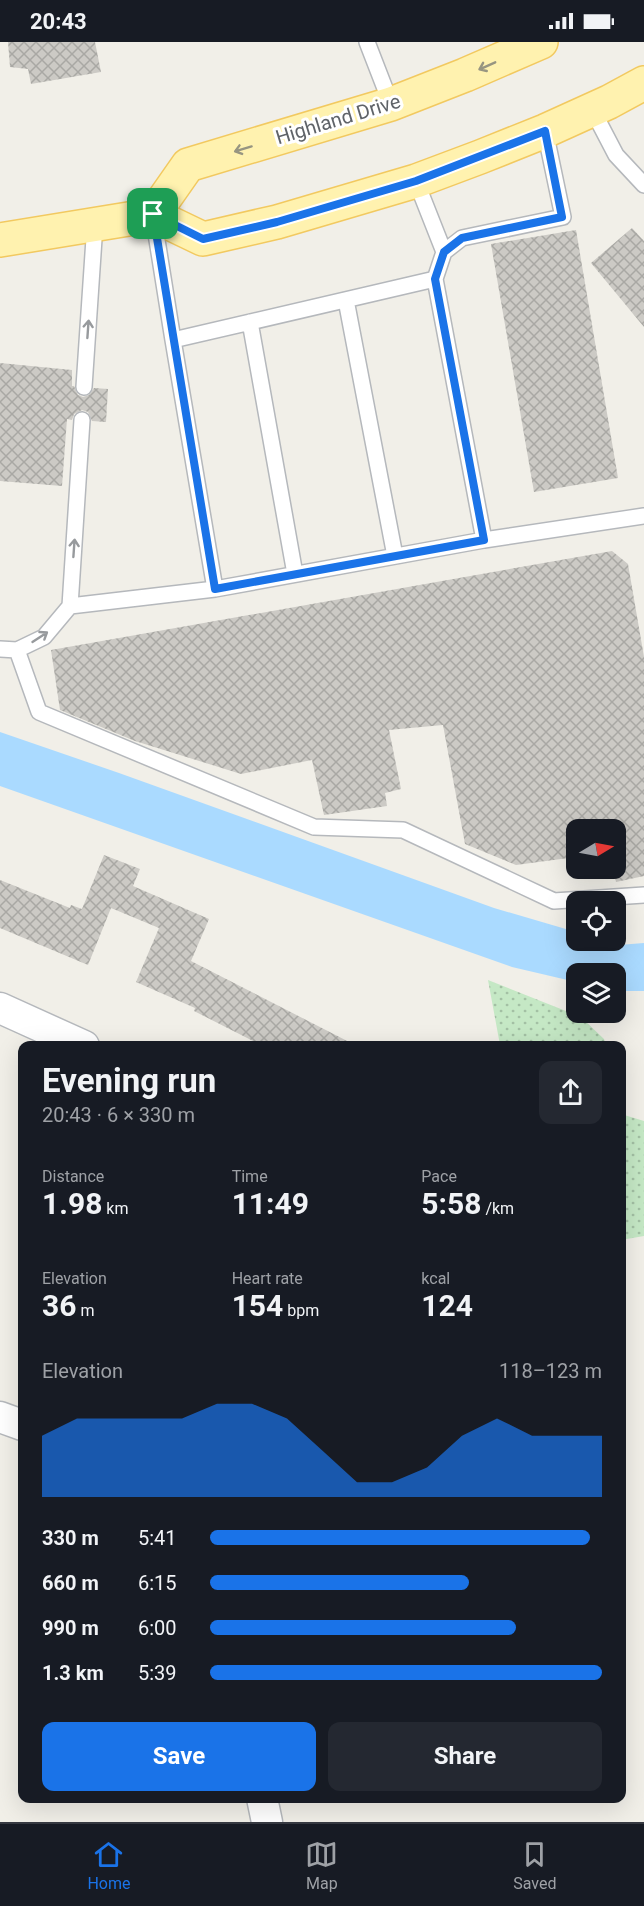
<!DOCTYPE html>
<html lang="en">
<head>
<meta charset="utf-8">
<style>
  :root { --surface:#171b24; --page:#242831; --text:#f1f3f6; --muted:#9ea1a6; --line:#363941; --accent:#1a73e8 }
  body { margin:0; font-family:Roboto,sans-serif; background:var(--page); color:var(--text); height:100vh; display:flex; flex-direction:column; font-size:22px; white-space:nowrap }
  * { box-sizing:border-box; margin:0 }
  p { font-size:20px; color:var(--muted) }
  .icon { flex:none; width:33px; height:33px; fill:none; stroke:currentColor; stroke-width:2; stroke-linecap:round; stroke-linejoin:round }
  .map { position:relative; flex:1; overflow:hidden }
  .sheet { position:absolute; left:18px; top:999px; width:608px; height:762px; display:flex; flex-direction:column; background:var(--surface); border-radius:12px; box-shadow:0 6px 24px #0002 }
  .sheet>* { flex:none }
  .needle { width:39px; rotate:80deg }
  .controls { position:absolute; left:566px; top:777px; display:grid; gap:12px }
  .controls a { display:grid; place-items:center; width:60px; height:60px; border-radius:12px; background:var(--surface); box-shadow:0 6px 24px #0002; font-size:30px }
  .pin { position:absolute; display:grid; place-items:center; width:51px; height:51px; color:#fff; margin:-26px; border-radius:12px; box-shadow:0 3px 9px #0006 }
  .round { display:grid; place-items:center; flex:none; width:63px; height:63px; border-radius:12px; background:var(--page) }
  .overview { display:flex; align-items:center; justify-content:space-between; height:102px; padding:0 24px }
  h1 { font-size:33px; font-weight:700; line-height:45px }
  .metrics { display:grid; grid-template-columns:repeat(3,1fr); gap:9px; height:102px; padding:6px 24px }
  .metrics div { display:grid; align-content:center }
  .metrics b { font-size:30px; font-weight:700 }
  .metrics small { font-size:16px; font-weight:400 }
  .metrics p { font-size:16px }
  .chart { height:168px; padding:12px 24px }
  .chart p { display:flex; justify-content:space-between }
  .chart svg { width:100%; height:108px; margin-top:6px; fill:var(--accent); opacity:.7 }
  .primary-button { display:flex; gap:12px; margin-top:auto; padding:12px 24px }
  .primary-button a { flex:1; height:69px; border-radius:12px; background:var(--accent); color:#fff; font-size:24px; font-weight:700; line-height:69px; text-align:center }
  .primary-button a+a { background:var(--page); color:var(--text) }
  ul { padding:0 24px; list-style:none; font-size:20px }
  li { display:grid; grid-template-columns:96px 72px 1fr; align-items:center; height:45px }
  li i { height:15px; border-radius:8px; background:var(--accent) }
  .status { display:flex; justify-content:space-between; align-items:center; height:42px; padding:0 30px; background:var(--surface); direction:ltr }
  .status svg { height:16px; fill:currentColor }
  .dock { display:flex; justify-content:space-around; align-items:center; height:84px; border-top:2px solid var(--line); background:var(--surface); font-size:16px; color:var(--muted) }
  .dock a { display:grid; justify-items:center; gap:3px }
  .dock .active { color:var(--accent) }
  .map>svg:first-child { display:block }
  .green { fill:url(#green-dots) }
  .water { fill:#aadaff }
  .building { fill:url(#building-cross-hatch) }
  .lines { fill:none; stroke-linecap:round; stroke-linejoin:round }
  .service-casing { stroke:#b5b8bc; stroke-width:18 }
  .minor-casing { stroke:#b5b8bc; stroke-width:33 }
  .primary-casing { stroke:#f2c960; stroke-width:36 }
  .service { stroke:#fff; stroke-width:15 }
  .minor { stroke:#fff; stroke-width:30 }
  .primary { stroke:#fff2af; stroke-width:33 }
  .oneway { stroke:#979581 }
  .oneway2 { stroke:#979a9d }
  .route-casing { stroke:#fff; stroke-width:12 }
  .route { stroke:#1a73e8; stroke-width:8 }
  .labels { text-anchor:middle; stroke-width:6; stroke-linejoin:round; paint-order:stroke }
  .street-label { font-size:20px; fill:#5f6368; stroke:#fff }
</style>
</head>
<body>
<div class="status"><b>20:43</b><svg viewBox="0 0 49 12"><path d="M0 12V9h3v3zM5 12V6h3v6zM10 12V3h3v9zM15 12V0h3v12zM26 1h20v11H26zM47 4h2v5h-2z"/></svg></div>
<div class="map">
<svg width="644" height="1780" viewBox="0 0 644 1780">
  <defs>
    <pattern id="green-dots" width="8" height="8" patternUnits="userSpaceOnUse" patternTransform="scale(1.5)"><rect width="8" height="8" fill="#c5e8c5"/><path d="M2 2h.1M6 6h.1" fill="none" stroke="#a3c0a4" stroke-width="1.8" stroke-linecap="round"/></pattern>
    <pattern id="building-cross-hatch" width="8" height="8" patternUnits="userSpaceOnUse" patternTransform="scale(1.5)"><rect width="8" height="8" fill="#cccac5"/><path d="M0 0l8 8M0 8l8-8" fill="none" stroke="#a9a8a4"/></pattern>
  </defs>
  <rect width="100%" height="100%" fill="#f1efe8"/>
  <!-- green -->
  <path class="green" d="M 488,938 L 581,975 L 604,997 L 606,1003 L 500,1003 Z
    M 621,1072 L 644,1079 L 644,1194 L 621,1198 Z"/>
  <!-- water -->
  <path class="water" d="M 0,690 L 119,731 L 494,866 L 576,890 L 576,898 L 605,899 L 619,903 L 644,901 L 644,949 L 615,949 L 615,932 L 576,932 L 576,940 L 512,925 L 0,744 Z"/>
  <!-- building -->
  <path class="building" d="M 8,0 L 95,0 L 101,30 L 31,42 L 28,27 L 10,25 Z
    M 632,186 L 644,199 L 644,285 L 591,221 Z
    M 576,188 L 618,436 L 534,450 L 491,202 Z
    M 0,321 L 72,328 L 72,344 L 74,344 L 78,353 L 83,355 L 89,353 L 94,346 L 108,347 L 106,380 L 92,379 L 88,370 L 82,368 L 74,372 L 72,378 L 67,377 L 62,444 L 0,439 Z
    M 612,509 L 628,522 L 644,615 L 644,834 L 616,840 L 613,826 L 615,826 L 615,788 L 576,788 L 576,815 L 516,823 L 465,802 L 443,683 L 389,688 L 401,747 L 385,751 L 387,764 L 324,773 L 312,718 L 241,732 L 135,699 L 60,668 L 51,608 Z
    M 104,813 L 140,827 L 133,844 L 209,877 L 191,919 L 357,1004 L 263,1004 L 194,969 L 195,966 L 136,940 L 159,886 L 111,866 L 88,923 L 0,886 L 0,838 L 70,866 L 71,863 L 82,867 Z"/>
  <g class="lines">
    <!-- service casing -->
    <g class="service-casing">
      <path id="service" d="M 367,0 L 391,62
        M 592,67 L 616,113 L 644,143
        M 153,173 L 173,298
        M 444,210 L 462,196 L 563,175 L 545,89
        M 435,237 L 484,498 L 644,474
        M 346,258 L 395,514
        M 250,280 L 295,532
        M 84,345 L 95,182
        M 215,547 L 484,498
        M 70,564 L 215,547 L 173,298 L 435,237 L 444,210 L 416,139
        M 0,607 L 17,608 L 44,595 L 70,564 L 82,378
        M 17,608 L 39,670 L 314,785 L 403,788 L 554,859 L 644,853"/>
    </g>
    <!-- minor casing -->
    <g class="minor-casing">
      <path id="minor" d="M 0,966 L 84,1004
        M 0,1375 L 22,1383
        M 262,1756 L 267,1780"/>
    </g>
    <!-- primary casing -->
    <g class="primary-casing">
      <path id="primary" d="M 153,173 L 188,123 L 391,62 L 465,33 L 541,0
        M 0,198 L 153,173 L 203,197 L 277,180 L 416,139 L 480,115 L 545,89 L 609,60 L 644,41"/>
    </g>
    <!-- service -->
    <use href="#service" class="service"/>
    <!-- minor -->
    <use href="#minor" class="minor"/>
    <!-- primary -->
    <use href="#primary" class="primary"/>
  </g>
  <!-- one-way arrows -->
  <defs><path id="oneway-shaft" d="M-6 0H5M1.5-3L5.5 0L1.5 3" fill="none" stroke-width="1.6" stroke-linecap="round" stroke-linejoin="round" transform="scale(1.5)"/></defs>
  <g class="oneway">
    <use href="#oneway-shaft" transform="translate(487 24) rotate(156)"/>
    <use href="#oneway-shaft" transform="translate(243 107) rotate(163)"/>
  </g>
  <g class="oneway2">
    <use href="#oneway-shaft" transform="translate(88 287) rotate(-86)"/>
    <use href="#oneway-shaft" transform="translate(74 506) rotate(-86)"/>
    <use href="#oneway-shaft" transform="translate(40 595) rotate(-33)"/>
  </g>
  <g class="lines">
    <!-- route casing -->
    <g class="route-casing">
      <path id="route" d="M 545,89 L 562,175 L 462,196 L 444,210 L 435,237 L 484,498 L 215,547 L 153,172 L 203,197 L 277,180 L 416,139 Z"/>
    </g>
    <!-- route -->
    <use href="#route" class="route"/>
  </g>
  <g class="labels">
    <!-- street labels -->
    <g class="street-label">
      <text transform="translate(338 77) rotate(-17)" y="7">Highland Drive</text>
    </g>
  </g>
</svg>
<div class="controls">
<a><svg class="needle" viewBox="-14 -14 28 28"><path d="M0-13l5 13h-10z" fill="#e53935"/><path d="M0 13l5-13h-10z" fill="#9ea1a6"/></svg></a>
<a><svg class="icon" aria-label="locate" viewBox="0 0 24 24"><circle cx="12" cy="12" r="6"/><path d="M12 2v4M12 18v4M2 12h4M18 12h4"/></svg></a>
<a><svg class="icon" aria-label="layers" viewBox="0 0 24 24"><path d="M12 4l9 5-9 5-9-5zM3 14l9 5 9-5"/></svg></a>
</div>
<div class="pin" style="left:153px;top:172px;background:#1e9e55"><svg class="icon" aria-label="arrive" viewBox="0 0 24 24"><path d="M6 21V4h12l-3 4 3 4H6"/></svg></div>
<section class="sheet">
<div class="overview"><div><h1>Evening run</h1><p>20:43 · 6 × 330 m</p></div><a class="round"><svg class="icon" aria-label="share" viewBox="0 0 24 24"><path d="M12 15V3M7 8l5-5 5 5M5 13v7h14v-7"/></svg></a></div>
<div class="metrics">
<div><p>Distance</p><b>1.98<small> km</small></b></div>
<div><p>Time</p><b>11:49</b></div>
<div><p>Pace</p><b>5:58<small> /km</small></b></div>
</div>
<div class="metrics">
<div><p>Elevation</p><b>36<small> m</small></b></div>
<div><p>Heart rate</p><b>154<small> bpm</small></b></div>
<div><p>kcal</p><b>124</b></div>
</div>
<div class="chart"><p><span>Elevation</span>118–123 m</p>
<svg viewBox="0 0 160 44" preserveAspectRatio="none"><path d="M0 44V19L10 12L20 12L30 12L40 12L50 6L60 6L70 12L80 25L90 38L100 38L110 32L120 19L130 12L140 19L150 19L160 19V44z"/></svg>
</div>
<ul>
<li><b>330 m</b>5:41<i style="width:97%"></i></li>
<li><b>660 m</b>6:15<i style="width:66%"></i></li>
<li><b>990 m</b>6:00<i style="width:78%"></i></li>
<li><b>1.3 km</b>5:39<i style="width:100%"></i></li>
</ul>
<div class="primary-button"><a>Save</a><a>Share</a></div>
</section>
</div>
<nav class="dock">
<a class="active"><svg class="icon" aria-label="home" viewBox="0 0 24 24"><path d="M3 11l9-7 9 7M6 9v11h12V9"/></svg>Home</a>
<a><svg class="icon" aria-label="map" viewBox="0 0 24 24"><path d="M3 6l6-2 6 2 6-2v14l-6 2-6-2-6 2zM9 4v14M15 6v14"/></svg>Map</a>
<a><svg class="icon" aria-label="saved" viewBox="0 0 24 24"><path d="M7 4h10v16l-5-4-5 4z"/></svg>Saved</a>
</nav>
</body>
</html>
